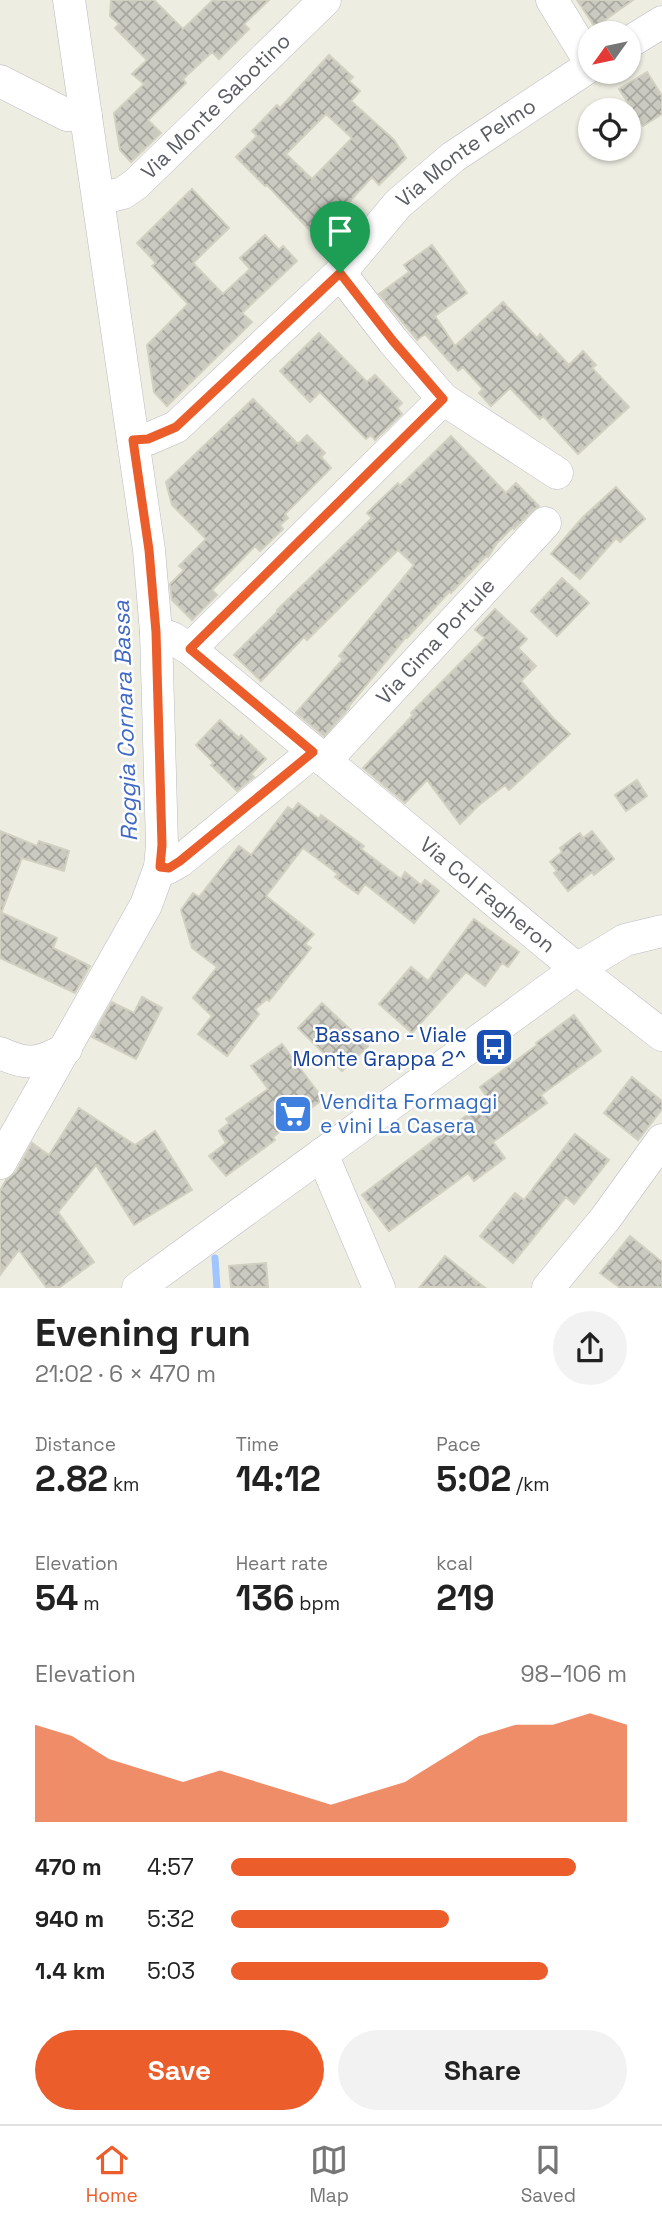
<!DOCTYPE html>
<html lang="en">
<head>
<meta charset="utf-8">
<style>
  :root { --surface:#fff; --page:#f2f2f2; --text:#222; --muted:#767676; --line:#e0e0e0; --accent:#eb5d2a }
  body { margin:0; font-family:"Space Grotesk",sans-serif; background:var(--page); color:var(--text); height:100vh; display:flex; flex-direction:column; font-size:26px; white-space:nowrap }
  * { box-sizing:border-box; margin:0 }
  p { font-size:23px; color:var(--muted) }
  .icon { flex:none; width:38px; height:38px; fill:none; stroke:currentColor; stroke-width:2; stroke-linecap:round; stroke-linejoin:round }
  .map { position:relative; height:1288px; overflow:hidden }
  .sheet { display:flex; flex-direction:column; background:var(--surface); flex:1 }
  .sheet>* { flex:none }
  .needle { width:46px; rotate:237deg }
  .buttons { position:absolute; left:578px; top:21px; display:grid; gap:14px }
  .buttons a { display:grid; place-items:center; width:63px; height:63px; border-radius:50%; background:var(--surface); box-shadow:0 2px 5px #0004; font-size:35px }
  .pin { position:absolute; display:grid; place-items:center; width:60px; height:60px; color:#fff; margin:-72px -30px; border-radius:50% 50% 50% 0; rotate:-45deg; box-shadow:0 0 7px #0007 }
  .pin .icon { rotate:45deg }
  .round { display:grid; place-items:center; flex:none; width:74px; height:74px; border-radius:37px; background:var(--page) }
  .summary { display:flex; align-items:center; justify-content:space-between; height:119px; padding:0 35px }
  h1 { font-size:38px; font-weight:800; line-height:52px }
  .figures { display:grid; grid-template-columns:repeat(3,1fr); gap:10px; height:119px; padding:7px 35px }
  .figures div { display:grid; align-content:center }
  .figures b { font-size:35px; font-weight:800 }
  .figures small { font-size:19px; font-weight:400 }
  .figures p { font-size:19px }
  .chart { height:196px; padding:14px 35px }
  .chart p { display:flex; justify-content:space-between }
  .chart svg { width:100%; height:126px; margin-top:7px; fill:var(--accent); opacity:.7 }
  .button { display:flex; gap:14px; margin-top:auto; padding:14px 35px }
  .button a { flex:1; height:80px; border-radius:42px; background:var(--accent); color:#fff; font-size:28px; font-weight:800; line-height:80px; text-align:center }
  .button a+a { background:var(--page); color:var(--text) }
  ul { padding:0 35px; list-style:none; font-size:23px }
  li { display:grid; grid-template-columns:112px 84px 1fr; align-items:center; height:52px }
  li i { height:18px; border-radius:9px; background:var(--accent) }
  .menu { display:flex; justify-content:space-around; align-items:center; height:98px; border-top:2px solid var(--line); background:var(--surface); font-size:19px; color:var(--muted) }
  .menu a { display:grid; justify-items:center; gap:4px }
  .menu .on { color:var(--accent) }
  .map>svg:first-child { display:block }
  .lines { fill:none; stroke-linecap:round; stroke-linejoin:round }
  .stream { stroke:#a1c5ff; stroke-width:7 }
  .building { fill:url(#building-cross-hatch); stroke:#d2d0c0; stroke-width:2; fill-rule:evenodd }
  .minor-casing { stroke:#babbc1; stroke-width:33 }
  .minor { stroke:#fff; stroke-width:32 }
  .route-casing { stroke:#fff; stroke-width:14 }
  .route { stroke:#eb5d2a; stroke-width:9 }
  .labels { text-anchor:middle; stroke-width:5; stroke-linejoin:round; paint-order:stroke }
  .street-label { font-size:21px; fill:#5a5d63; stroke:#fff }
  .transit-label { font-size:21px; fill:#164399; stroke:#fff; text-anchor:end }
  .shop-label { font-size:21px; fill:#366cbe; stroke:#fff; text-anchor:start }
  .water-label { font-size:23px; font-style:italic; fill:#4169c4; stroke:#fff }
</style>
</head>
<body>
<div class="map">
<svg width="662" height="1288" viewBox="0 0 662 1288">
  <defs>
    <pattern id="building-cross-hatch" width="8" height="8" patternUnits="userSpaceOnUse" patternTransform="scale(1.75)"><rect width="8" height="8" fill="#cacac1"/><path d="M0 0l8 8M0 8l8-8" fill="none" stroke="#a7a7a0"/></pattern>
  </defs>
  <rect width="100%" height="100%" fill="#eeede2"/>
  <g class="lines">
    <!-- stream -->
    <path class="stream" d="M 215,1258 L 217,1288"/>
  </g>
  <!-- building -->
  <path class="building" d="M 111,0 L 154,0 L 183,29 L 213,0 L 269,0 L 244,24 L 249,29 L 219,59 L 212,52 L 183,79 L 186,83 L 148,120 L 161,133 L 131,162 L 120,150 L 114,113 L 144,84 L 132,74 L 147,60 L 115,28 L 119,24 L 110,16 Z
    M 577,0 L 633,0 L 595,27 Z
    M 329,55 L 353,77 L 349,81 L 360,91 L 351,101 L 394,140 L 406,158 L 379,185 L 372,177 L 349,202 L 355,208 L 326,238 L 320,232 L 315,236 L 267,185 L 265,186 L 236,157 L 257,136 L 252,131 L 277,105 L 280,108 ZM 326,114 L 352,138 L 312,179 L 286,154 Z
    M 647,72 L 662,96 L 662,114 L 643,126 L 619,89 Z
    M 192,189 L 229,228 L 193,263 L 223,294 L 250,269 L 240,258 L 265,235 L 279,250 L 283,246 L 297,261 L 242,313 L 252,322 L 167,406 L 154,392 L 147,345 L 188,304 L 152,266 L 156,263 L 137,243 Z
    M 432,245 L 467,293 L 435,316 L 455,346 L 503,302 L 537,338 L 540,334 L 569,365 L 583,351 L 596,365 L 592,368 L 629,407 L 578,454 L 543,416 L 540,419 L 510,388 L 491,406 L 479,393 L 483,389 L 463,367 L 458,371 L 425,334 L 417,340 L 379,294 L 409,272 L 404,265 Z
    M 319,333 L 367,382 L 375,375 L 402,403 L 397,408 L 402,414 L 375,440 L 371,435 L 366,439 L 320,392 L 310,402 L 280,371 Z
    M 253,399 L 298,444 L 307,435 L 325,453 L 321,457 L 331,468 L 285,514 L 288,518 L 280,525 L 283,529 L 260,551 L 255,546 L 212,590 L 217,595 L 192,620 L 172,600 L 170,584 L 184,570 L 179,566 L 206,539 L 172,505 L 166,482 Z
    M 451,436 L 506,493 L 516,483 L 539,506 L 532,511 L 514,529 L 513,527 L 497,543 L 488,557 L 486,556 L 451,593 L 450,591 L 407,638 L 406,637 L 348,707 L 349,708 L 324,736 L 296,713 L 343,659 L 339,656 L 414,565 L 398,550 L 307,640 L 304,637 L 261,681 L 234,655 L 278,611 L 277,610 L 372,518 L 367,513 L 398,483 L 400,486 Z
    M 616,487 L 645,519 L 620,542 L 616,538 L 580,579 L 551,554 L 583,517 Z
    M 562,578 L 589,603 L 557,636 L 531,611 Z
    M 495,609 L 527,639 L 518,648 L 536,666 L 521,681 L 554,719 L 570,734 L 509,790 L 505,785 L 479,805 L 460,824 L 427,780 L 405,803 L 363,768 L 413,715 L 411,713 L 485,638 L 475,630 Z
    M 220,720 L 239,738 L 241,735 L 266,759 L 251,774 L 254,777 L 237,791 L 211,765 L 214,763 L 196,745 Z
    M 637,780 L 647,796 L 626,811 L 615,795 Z
    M 298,803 L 319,819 L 321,815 L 364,846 L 361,849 L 401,879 L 405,872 L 421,885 L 425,880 L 439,891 L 414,923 L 365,884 L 358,894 L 335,877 L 338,874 L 303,848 L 266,896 L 314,934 L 305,944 L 311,948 L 269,1001 L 267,999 L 255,1009 L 259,1014 L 227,1056 L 198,1034 L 212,1016 L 193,998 L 217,967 L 192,948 L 181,910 L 193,893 L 199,897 L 239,846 L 251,855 L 288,807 L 293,810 Z
    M 0,831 L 37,846 L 39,841 L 69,851 L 64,871 L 22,858 L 2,911 L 0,911 Z
    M 592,831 L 614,859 L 594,875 L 592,872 L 568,891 L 554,873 L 557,871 L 550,862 L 562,852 L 560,848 L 580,833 L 583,838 Z
    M 0,912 L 57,938 L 53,948 L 90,966 L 75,993 L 0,958 Z
    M 474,919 L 519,952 L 508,967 L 502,963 L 485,986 L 466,972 L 412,1033 L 379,1004 L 411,967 L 428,981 Z
    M 142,997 L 162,1008 L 136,1059 L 92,1037 L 112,1002 L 134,1013 Z
    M 322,1003 L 368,1046 L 342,1071 L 298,1028 Z
    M 574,1015 L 601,1051 L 541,1095 L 547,1103 L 493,1142 L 505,1158 L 474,1181 L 468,1173 L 389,1231 L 362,1195 L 488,1099 L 480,1087 L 537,1045 L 536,1043 Z
    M 282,1044 L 323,1099 L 273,1137 L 275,1140 L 226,1176 L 209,1156 L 226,1143 L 219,1131 L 229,1123 L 226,1119 L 268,1089 L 251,1066 Z
    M 632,1077 L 662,1101 L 662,1109 L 638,1140 L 604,1113 Z
    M 79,1108 L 135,1145 L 155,1131 L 192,1190 L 134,1225 L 96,1165 L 58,1212 L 94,1262 L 60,1287 L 46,1287 L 19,1250 L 0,1275 L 0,1191 L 6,1180 L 16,1172 L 32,1143 L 49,1155 Z
    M 575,1134 L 609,1160 L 574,1204 L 566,1197 L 513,1263 L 480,1236 L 515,1193 L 524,1200 Z
    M 630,1236 L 662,1262 L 662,1287 L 619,1287 L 600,1273 Z
    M 445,1256 L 484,1287 L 420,1287 Z
    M 266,1263 L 268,1287 L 231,1287 L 229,1266 Z"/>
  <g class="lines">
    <!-- minor casing -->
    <g class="minor-casing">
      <g id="minor">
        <path d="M 552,0 L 590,62"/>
        <path d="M 628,43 L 662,22"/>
        <path d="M 0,81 L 67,115 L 86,116"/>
        <path id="s1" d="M 99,199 L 123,193 L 136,184 L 325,0"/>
        <path d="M 340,273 L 393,341 L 443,399 L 557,473"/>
        <path id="s2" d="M 133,440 L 148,439 L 176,427 L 340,273 L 398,204 L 453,157 L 590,66"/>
        <path id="s3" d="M 156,632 L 172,638 L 190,649 L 577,969 L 662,1035"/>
        <path d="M 190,649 L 443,399"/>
        <path id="s4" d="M 325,761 L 545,523"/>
        <path d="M 160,867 L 168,868 L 180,861 L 313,752"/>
        <path d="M 0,1053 C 28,1066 39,1064 66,1049"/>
        <path d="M 322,1154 L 379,1288"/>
        <path d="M 0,1163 L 146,905 L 160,867 L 162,845 L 156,632 L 149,550 L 69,0"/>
        <path d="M 138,1288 L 577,969 L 625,940 L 662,931"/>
        <path d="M 548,1288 L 605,1219 L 662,1140"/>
      </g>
    </g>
    <!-- minor -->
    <use href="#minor" class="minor"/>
  </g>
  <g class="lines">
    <!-- route casing -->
    <g class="route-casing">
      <path id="route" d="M 340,273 L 393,341 L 443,399 L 190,649 L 313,752 L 180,861 L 169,868 L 160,867 L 162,845 L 156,632 L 149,550 L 133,440 L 148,439 L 176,427 Z"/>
    </g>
    <!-- route -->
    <use href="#route" class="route"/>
  </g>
  <!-- icons -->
  <defs>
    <g id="bus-square" transform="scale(2.0125)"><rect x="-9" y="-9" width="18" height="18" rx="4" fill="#1a4fb4" stroke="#fff"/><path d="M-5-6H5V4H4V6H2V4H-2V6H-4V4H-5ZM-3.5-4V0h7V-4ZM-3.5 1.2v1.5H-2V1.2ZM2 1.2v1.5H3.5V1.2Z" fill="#fff"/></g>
    <g id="supermarket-square" transform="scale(2.0125)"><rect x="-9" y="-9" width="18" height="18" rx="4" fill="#3f7fe0" stroke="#fff"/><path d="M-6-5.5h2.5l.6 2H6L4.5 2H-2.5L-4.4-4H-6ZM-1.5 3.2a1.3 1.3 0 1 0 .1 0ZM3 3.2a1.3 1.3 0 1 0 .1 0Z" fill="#fff"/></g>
  </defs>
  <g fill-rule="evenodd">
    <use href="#bus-square" x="494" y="1047"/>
    <use href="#supermarket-square" x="293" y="1114"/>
  </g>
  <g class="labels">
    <!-- street labels -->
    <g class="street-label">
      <text dy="7" stroke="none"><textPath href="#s1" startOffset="152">Via Monte Sabotino</textPath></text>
      <text dy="7" stroke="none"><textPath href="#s2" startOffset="446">Via Monte Pelmo</textPath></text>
      <text dy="7" stroke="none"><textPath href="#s4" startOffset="163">Via Cima Portule</textPath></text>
      <text dy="7" stroke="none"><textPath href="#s3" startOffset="424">Via Col Fagheron</textPath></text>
    </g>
    <!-- transit labels -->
    <g class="transit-label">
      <text x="467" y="1042">Bassano - Viale<tspan x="467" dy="24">Monte Grappa 2^</tspan></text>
    </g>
    <!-- shop labels -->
    <g class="shop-label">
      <text x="320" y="1109">Vendita Formaggi<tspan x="320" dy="24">e vini La Casera</tspan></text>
    </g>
    <!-- water labels -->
    <g class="water-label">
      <text transform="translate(125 721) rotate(-92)" y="8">Roggia Cornara Bassa</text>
    </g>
  </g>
</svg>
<div class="buttons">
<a><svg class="needle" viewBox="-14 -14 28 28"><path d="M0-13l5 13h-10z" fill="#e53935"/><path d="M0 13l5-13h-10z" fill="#767676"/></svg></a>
<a><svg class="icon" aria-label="locate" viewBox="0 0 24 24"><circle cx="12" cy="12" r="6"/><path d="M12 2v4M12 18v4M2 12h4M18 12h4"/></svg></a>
</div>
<div class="pin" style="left:340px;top:273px;background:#1e9e55"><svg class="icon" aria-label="arrive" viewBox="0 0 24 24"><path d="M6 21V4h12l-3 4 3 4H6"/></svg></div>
</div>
<section class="sheet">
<div class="summary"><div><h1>Evening run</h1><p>21:02 · 6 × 470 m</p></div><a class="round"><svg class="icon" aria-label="share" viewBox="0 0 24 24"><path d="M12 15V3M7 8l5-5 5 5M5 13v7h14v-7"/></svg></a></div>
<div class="figures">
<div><p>Distance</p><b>2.82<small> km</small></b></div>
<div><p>Time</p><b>14:12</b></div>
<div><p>Pace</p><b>5:02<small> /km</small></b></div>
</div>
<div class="figures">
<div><p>Elevation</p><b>54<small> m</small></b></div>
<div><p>Heart rate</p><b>136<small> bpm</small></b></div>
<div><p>kcal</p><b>219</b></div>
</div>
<div class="chart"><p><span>Elevation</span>98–106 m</p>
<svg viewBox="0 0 160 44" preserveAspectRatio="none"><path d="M0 44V10L10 14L20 22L30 26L40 30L50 26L60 30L70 34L80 38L90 34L100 30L110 22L120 14L130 10L140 10L150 6L160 10V44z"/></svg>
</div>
<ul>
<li><b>470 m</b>4:57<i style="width:87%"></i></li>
<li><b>940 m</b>5:32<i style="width:55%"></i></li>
<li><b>1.4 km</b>5:03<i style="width:80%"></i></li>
</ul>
<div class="button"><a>Save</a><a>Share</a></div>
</section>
<nav class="menu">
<a class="on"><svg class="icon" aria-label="home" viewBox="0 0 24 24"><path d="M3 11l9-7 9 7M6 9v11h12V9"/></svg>Home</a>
<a><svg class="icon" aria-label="map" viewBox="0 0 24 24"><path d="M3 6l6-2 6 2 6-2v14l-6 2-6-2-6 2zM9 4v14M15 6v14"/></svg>Map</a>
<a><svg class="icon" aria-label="saved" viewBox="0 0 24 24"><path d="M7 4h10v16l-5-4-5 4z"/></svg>Saved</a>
</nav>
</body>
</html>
